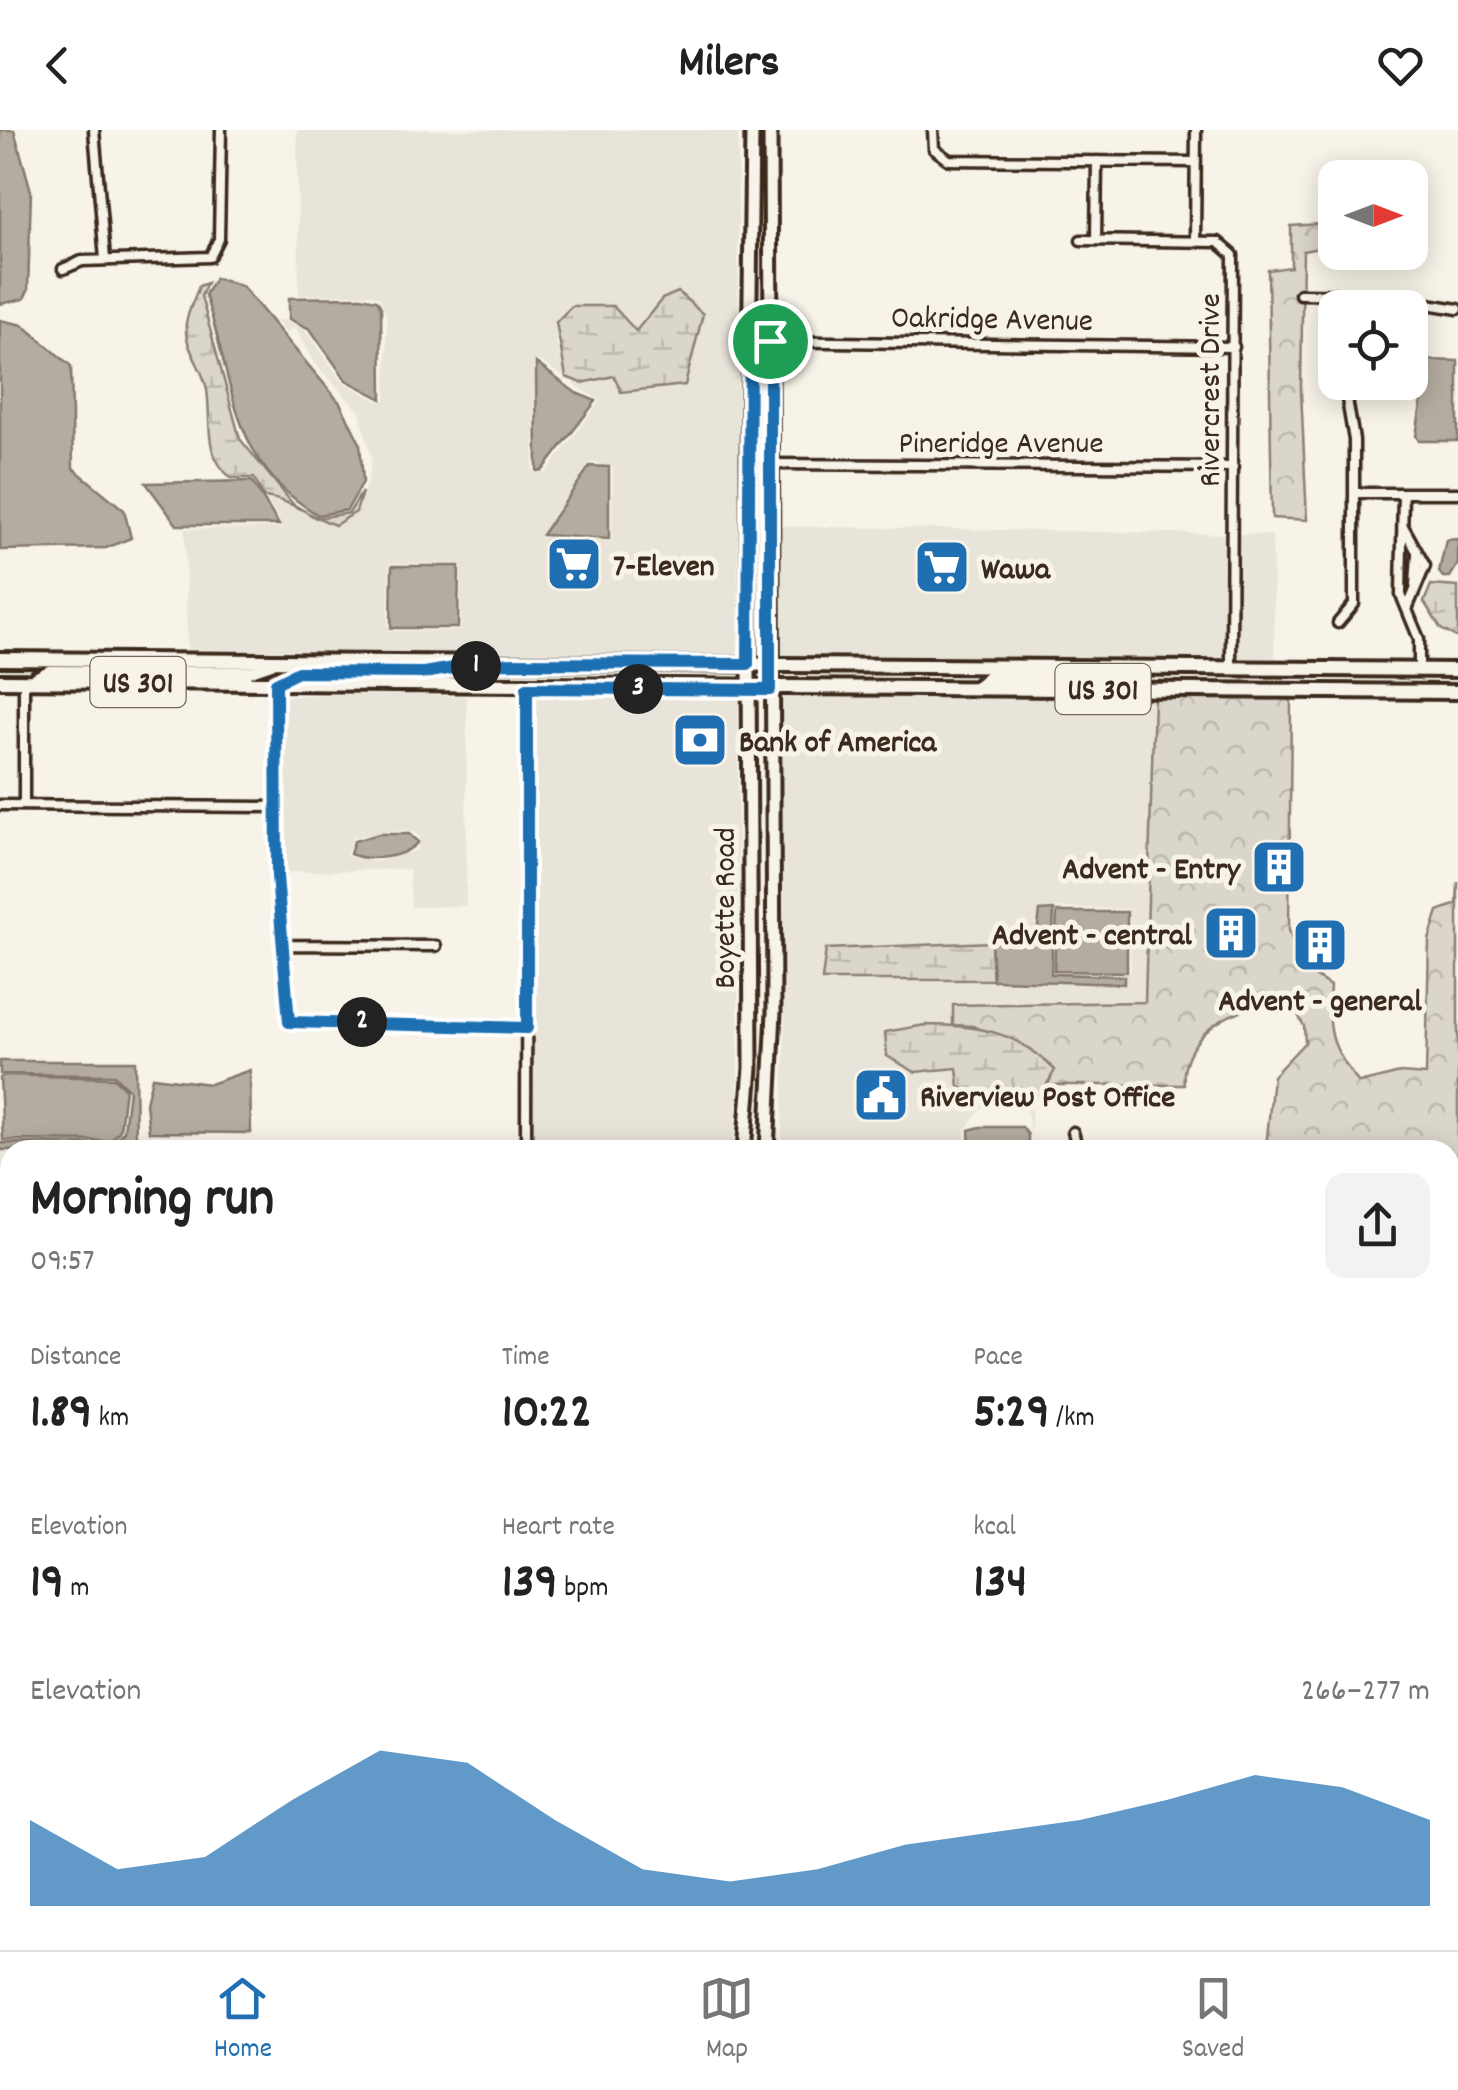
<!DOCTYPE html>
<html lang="en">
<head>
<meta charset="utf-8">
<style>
  :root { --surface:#fff; --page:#f2f2f2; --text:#222; --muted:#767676; --line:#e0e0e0; --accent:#1f6fb2 }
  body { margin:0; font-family:Dekko,sans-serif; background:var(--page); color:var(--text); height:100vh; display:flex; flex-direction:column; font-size:38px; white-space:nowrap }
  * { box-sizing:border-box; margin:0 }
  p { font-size:32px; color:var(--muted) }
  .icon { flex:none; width:55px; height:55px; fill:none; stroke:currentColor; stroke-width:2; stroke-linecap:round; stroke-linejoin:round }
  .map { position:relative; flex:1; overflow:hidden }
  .side { position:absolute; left:0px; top:1010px; width:1460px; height:810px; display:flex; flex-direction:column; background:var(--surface); border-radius:30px 30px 0 0; box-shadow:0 5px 25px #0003 }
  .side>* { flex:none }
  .needle { width:65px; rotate:90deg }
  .controls { position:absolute; left:1318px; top:30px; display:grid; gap:20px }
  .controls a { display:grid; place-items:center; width:110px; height:110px; border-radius:20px; background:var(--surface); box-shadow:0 5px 25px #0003; font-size:50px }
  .pin { position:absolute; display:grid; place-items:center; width:85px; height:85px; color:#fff; margin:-42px; border:5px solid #fff; border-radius:50%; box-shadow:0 2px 10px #0007 }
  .km { position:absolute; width:50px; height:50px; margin:-25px; border-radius:50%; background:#222; color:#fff; font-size:28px; line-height:50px; text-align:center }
  .round { display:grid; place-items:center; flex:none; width:105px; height:105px; border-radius:20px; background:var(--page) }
  .headline { display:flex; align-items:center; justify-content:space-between; height:170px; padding:0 30px }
  h1 { font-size:55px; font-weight:800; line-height:75px }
  .metrics { display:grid; grid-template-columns:repeat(3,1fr); gap:15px; height:170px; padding:10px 30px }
  .metrics div { display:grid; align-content:center }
  .metrics b { font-size:50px; font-weight:800 }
  .metrics small { font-size:28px; font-weight:400 }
  .metrics p { font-size:28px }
  .chart { height:280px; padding:20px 30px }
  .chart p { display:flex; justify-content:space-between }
  .chart svg { width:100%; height:180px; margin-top:10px; fill:var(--accent); opacity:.7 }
  header { display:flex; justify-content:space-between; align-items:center; height:130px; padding:0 30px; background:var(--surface); font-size:45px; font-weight:800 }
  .dock { display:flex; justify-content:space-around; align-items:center; height:140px; border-top:2px solid var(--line); background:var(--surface); font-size:28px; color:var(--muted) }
  .dock a { display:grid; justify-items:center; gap:5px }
  .dock .on { color:var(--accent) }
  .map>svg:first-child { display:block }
  .built { fill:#e9e4d9; fill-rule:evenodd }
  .forest { fill:url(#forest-crowns); stroke:#8b8074; stroke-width:2.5 }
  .wetland { fill:url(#wetland-marsh); stroke:#8b8074; stroke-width:2.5 }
  .water { fill:#b4aca0; stroke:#84786c; stroke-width:2.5 }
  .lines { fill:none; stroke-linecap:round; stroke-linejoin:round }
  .stream { stroke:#84786c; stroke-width:2.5 }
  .street-casing { stroke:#3b2a1e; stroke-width:15 }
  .secondary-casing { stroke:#3b2a1e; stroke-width:19 }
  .primary-casing { stroke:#3b2a1e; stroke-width:20 }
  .street { stroke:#f7f3e8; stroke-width:8 }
  .secondary { stroke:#f7f3e8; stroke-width:11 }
  .primary { stroke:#f7f3e8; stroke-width:12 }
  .route-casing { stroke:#fff; stroke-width:20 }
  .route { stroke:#1f6fb2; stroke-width:12 }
  .labels { text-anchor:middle; stroke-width:10; stroke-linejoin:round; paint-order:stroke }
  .shield { fill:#f7f3e8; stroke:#73665b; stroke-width:2.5 }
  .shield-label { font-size:30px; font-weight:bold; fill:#3b2a1e }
  .street-label { font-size:32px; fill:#3b2a1e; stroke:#f7f3e8 }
  .poi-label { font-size:32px; font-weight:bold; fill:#3b2a1e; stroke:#f7f3e8; text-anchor:start }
</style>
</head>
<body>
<header><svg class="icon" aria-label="back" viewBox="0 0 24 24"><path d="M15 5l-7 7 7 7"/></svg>Milers<svg class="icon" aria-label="heart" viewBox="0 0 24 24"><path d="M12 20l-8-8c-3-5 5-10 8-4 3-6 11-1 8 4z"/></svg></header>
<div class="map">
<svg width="1458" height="1820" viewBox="0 0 1458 1820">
  <defs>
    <pattern id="forest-crowns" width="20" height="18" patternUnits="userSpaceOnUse" patternTransform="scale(2.5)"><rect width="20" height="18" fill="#dbd6cb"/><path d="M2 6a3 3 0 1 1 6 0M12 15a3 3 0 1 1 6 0" fill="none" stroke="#bdb8ae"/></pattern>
    <pattern id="wetland-marsh" width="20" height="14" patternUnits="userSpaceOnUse" patternTransform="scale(2.5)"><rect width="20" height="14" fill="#dbd6cb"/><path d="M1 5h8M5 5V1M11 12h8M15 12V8" fill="none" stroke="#bdb8ae"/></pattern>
  </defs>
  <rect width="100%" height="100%" fill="#f7f3e8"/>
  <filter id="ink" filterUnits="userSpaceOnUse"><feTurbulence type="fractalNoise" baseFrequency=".01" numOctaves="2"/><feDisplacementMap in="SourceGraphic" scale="20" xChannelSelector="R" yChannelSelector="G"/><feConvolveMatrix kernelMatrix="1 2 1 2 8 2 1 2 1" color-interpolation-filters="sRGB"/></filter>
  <g filter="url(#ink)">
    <!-- built -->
    <path class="built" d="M 297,0 L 738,0 L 738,527 L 187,519 L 185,399 L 282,398 L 266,367 L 335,395 L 356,382 L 367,353 L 372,330 L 360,282 L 312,230 L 295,197 L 286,203 L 275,189 L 298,194 L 307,202 L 343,252 L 380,272 L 386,270 L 387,187 L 380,168 L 371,164 L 299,165 ZM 662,169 L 622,262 L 614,246 L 566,246 L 556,211 L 636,202 ZM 536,229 L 600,271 L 547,342 L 537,344 L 533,341 ZM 591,332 L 613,337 L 612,411 L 539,407 ZM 389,433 L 461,434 L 461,501 L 388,501 Z
      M 773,396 L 1227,404 L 1226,530 L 774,526 Z
      M 1237,404 L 1272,405 L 1275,531 L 1236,530 Z
      M 410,564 L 467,567 L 466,776 L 411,777 L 409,739 L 282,742 L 280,566 ZM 405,700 L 420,706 L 417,720 L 376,732 L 346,726 L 353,707 Z
      M 532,567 L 738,568 L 738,973 L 732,1020 L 531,1020 Z
      M 782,567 L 1154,568 L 1145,872 L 954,875 L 953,895 L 899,898 L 896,928 L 902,935 L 931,942 L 957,938 L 967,961 L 1032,969 L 1031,1002 L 1025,976 L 982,978 L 965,999 L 966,1020 L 781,1020 L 785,920 ZM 1058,778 L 1129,779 L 1131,842 L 1124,846 L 1123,854 L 823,850 L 1036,812 L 1040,781 Z
      M 301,1810 L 459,1810 L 459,1820 L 300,1820 Z"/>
    <!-- forest -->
    <path class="forest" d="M 1335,93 L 1335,115 L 1303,121 L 1301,260 L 1307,390 L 1272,388 L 1268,140 L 1291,137 L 1291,96 Z
      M 1154,568 L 1291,568 L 1289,800 L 1301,837 L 1330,856 C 1327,902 1331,918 1359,953 L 1400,943 L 1426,945 L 1429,810 L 1438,781 L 1457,774 L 1458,752 L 1458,1055 L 1450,1063 L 1450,1020 L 1266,1019 L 1273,946 L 1305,912 L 1304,896 L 1294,878 C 1248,864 1178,902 1184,955 L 1048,955 L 1054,940 L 973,896 L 953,895 L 953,875 L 1145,872 Z
      M 1136,1810 L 1434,1810 L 1435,1820 L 1144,1820 Z"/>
    <!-- wetland -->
    <path class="wetland" d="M 207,153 L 201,166 L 240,309 L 293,374 L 316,388 L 349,383 L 362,362 L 356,382 L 335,395 C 312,387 288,369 264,367 L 254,348 L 231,348 C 202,322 212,294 207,260 C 204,238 183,218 186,193 C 188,181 195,168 199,156 Z
      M 678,162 L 703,184 L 685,255 L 621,262 L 614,246 L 582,253 L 566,247 L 556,192 L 572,176 L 613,176 L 636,201 L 662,169 Z
      M 1431,455 L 1458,457 L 1458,508 L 1441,499 L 1424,472 Z
      M 991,812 L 993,850 L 822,850 L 826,819 Z
      M 925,895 C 979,895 1016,901 1055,940 L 1043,961 L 1032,969 L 967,961 L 959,957 L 957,938 L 915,942 L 887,926 L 885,902 Z
      M 0,1206 L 10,1206 L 10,1363 L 0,1363 Z
      M 594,1810 L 699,1810 L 697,1820 L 653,1820 L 632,1812 L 625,1820 L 613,1820 Z"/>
    <!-- water -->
    <path class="water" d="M 0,0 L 14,0 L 31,61 L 28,160 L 24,169 L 0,174 Z
      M 215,148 L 242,156 L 340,273 L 360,313 L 363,352 L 347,380 L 318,385 C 228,332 235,251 205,165 Z
      M 361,167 L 377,170 L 381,177 L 382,269 L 346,250 L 310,199 L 289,189 L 289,168 Z
      M 0,190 L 23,195 L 71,236 L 73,338 L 124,380 L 131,408 L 106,418 L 0,420 Z
      M 1428,230 L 1458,231 L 1458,311 L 1419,311 L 1416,306 Z
      M 536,233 L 576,263 L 596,271 L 543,340 L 537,341 Z
      M 590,336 L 609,337 L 609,409 L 542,405 Z
      M 252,351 L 279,395 L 177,395 L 146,353 Z
      M 1458,409 L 1458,434 L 1450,447 L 1443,447 L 1439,442 L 1446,410 Z
      M 392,436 L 459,436 L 458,498 L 391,498 Z
      M 379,704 L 409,704 L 418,712 C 404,728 370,732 350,724 L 354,711 Z
      M 1054,780 L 1051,844 L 1124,846 L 1124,854 L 993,850 L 991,812 L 1036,812 L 1040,781 Z
      M 1057,782 L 1127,782 L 1127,842 L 1054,841 Z
      M 0,931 L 135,931 L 136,1020 L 0,1020 L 0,1013 L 111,1014 L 124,1001 L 129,960 L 114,945 L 0,944 Z
      M 250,940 L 251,1003 L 149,1002 L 146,973 L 152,947 L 210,954 Z
      M 4,945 L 114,948 L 125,959 L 120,1000 L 110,1011 L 3,1010 L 0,948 Z
      M 980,997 L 1022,997 L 1028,1005 L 1028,1020 L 970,1020 L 969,1000 Z
      M 531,1810 L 585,1810 L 606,1820 L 528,1820 Z"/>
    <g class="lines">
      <!-- stream -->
      <path class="stream" d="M 694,1817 L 695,1810"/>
      <!-- street casing -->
      <g class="street-casing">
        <path id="street" d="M 94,0 L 105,129
          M 933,0 L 934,19 L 949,30 L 1196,32
          M 1081,110 L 1218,112 L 1233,125 L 1231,538
          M 1096,110 L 1097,31
          M 1195,112 L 1196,0
          M 63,139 L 82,131 L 210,127 L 219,109 L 221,0
          M 1300,164 L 1372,165 L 1458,179
          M 1335,164 L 1335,194
          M 749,211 L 1234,217
          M 769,334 L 1233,337
          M 1354,363 L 1458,363
          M 1403,363 L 1401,465 L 1419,509 L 1419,539
          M 1404,398 L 1425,436 L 1407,479
          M 1415,455 L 1417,424
          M 1338,493 L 1354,474 L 1354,310 L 1344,252
          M 24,551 L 24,675
          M 276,553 L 277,746 L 289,892 L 527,898
          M 0,675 L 276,677
          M 285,815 L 436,816
          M 1073,1002 L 1078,1020
          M 526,1020 L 527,558
          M 0,1072 L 10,1071
          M 0,1203 L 10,1206
          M 1450,1301 L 1458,1301
          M 0,1405 L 10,1405
          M 0,1473 L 10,1473
          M 1450,1528 L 1458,1529
          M 0,1561 L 10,1561
          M 0,1705 L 10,1705
          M 86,1810 L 86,1820
          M 185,1820 L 185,1810"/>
      </g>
      <!-- secondary casing -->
      <g class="secondary-casing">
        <path id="secondary" d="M 744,1020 L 751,938 L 748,331 L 752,0
          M 767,1020 L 774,882 L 770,0
          M 1450,1069 L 1458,1061
          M 256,1820 L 257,1810
          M 278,1820 L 280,1810
          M 702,1820 L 704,1810"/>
      </g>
      <!-- primary casing -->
      <g class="primary-casing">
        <path id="primary" d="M 0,529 L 1458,540
          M 35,549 L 49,542 L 242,543 L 271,533
          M 0,551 L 1458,562
          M 276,553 L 298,542 L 460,540
          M 976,558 L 988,548 L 1087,547 L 1104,542"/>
      </g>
      <!-- street -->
      <use href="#street" class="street"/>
      <!-- secondary -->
      <use href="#secondary" class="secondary"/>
      <!-- primary -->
      <use href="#primary" class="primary"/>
    </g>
  </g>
  <g class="lines" filter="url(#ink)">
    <!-- route casing -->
    <g class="route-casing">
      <path id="route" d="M 750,211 L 770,211 L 770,560 L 527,558 L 527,898 L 289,892 L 277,746 L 276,553 L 298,542 L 423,543 L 485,533 L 748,534 Z"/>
    </g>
    <!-- route -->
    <use href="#route" class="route"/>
  </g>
  <!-- icons -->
  <defs>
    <g id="supermarket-square" transform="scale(2.875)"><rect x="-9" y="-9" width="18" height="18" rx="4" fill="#1f6fb2" stroke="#f7f3e8"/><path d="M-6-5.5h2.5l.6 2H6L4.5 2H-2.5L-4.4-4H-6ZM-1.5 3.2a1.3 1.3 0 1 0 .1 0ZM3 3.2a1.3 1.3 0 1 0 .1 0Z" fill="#fff"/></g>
    <g id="bank-square" transform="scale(2.875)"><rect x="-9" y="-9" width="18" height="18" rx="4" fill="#1f6fb2" stroke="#f7f3e8"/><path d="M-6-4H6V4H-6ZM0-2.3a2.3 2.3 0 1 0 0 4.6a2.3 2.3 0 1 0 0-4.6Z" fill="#fff"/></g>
    <g id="building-square" transform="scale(2.875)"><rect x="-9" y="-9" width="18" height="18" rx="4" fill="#1f6fb2" stroke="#f7f3e8"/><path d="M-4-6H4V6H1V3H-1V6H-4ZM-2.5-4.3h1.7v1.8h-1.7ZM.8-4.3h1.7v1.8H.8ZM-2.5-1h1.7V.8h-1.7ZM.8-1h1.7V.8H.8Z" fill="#fff"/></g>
    <g id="civic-square" transform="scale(2.875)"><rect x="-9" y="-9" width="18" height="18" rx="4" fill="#1f6fb2" stroke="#f7f3e8"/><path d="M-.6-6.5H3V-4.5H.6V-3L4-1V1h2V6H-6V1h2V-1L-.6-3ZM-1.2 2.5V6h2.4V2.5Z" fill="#fff"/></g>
  </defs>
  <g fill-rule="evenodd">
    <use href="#supermarket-square" x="574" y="434"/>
    <use href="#supermarket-square" x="942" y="437"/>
    <use href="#bank-square" x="700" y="610"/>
    <use href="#building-square" x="1279" y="737"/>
    <use href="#building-square" x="1231" y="803"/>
    <use href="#building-square" x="1320" y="815"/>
    <use href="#civic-square" x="881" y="965"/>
  </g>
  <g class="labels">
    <!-- shield labels -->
    <g class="shield">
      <rect x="90.5" y="527" width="95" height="50" rx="8"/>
      <rect x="1055.5" y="534" width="95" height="50" rx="8"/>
    </g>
    <g class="shield-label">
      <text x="138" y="562">US 301</text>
      <text x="1103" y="569">US 301</text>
    </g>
    <!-- street labels -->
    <g class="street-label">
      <text transform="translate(992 187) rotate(1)" y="11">Oakridge Avenue</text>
      <text transform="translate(1208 260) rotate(-90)" y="11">Rivercrest Drive</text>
      <text x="1001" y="322">Pineridge Avenue</text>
      <text transform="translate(723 778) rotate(-90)" y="11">Boyette Road</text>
    </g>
    <!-- poi labels -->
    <g class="poi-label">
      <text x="613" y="445">7-Eleven</text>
      <text x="981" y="448">Wawa</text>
      <text x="739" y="621">Bank of America</text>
      <text x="1240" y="748" text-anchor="end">Advent - Entry</text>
      <text x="1192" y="814" text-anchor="end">Advent - central</text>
      <text x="1320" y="880" text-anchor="middle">Advent - general</text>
      <text x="920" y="976">Riverview Post Office</text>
    </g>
  </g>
</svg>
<div class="controls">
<a><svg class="needle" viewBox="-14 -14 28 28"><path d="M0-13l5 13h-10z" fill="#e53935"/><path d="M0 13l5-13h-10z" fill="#767676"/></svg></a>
<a><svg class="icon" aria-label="locate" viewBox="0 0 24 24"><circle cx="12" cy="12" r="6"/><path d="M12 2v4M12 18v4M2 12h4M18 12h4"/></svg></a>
</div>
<div class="pin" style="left:770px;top:211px;background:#1e9e55"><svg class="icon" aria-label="arrive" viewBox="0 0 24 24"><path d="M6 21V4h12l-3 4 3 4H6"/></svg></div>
<b class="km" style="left:476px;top:536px">1</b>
<b class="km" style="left:362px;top:892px">2</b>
<b class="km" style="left:638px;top:559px">3</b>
<section class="side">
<div class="headline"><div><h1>Morning run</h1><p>09:57</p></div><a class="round"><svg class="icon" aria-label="share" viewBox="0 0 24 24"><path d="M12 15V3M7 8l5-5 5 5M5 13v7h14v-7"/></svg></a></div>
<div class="metrics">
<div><p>Distance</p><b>1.89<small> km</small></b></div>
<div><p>Time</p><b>10:22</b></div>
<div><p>Pace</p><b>5:29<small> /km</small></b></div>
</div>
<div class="metrics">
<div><p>Elevation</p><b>19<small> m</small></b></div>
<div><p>Heart rate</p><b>139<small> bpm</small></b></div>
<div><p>kcal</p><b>134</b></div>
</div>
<div class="chart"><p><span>Elevation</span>266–277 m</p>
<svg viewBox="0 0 160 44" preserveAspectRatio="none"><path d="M0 44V23L10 35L20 32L30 18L40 6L50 9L60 23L70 35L80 38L90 35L100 29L110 26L120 23L130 18L140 12L150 15L160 23V44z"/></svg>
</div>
</section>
</div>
<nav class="dock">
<a class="on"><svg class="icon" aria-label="home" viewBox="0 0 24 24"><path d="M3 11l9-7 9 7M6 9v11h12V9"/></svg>Home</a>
<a><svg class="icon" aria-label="map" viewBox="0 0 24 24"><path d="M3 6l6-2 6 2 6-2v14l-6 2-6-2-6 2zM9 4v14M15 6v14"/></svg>Map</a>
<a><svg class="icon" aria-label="saved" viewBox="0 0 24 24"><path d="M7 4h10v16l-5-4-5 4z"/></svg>Saved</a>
</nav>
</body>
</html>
